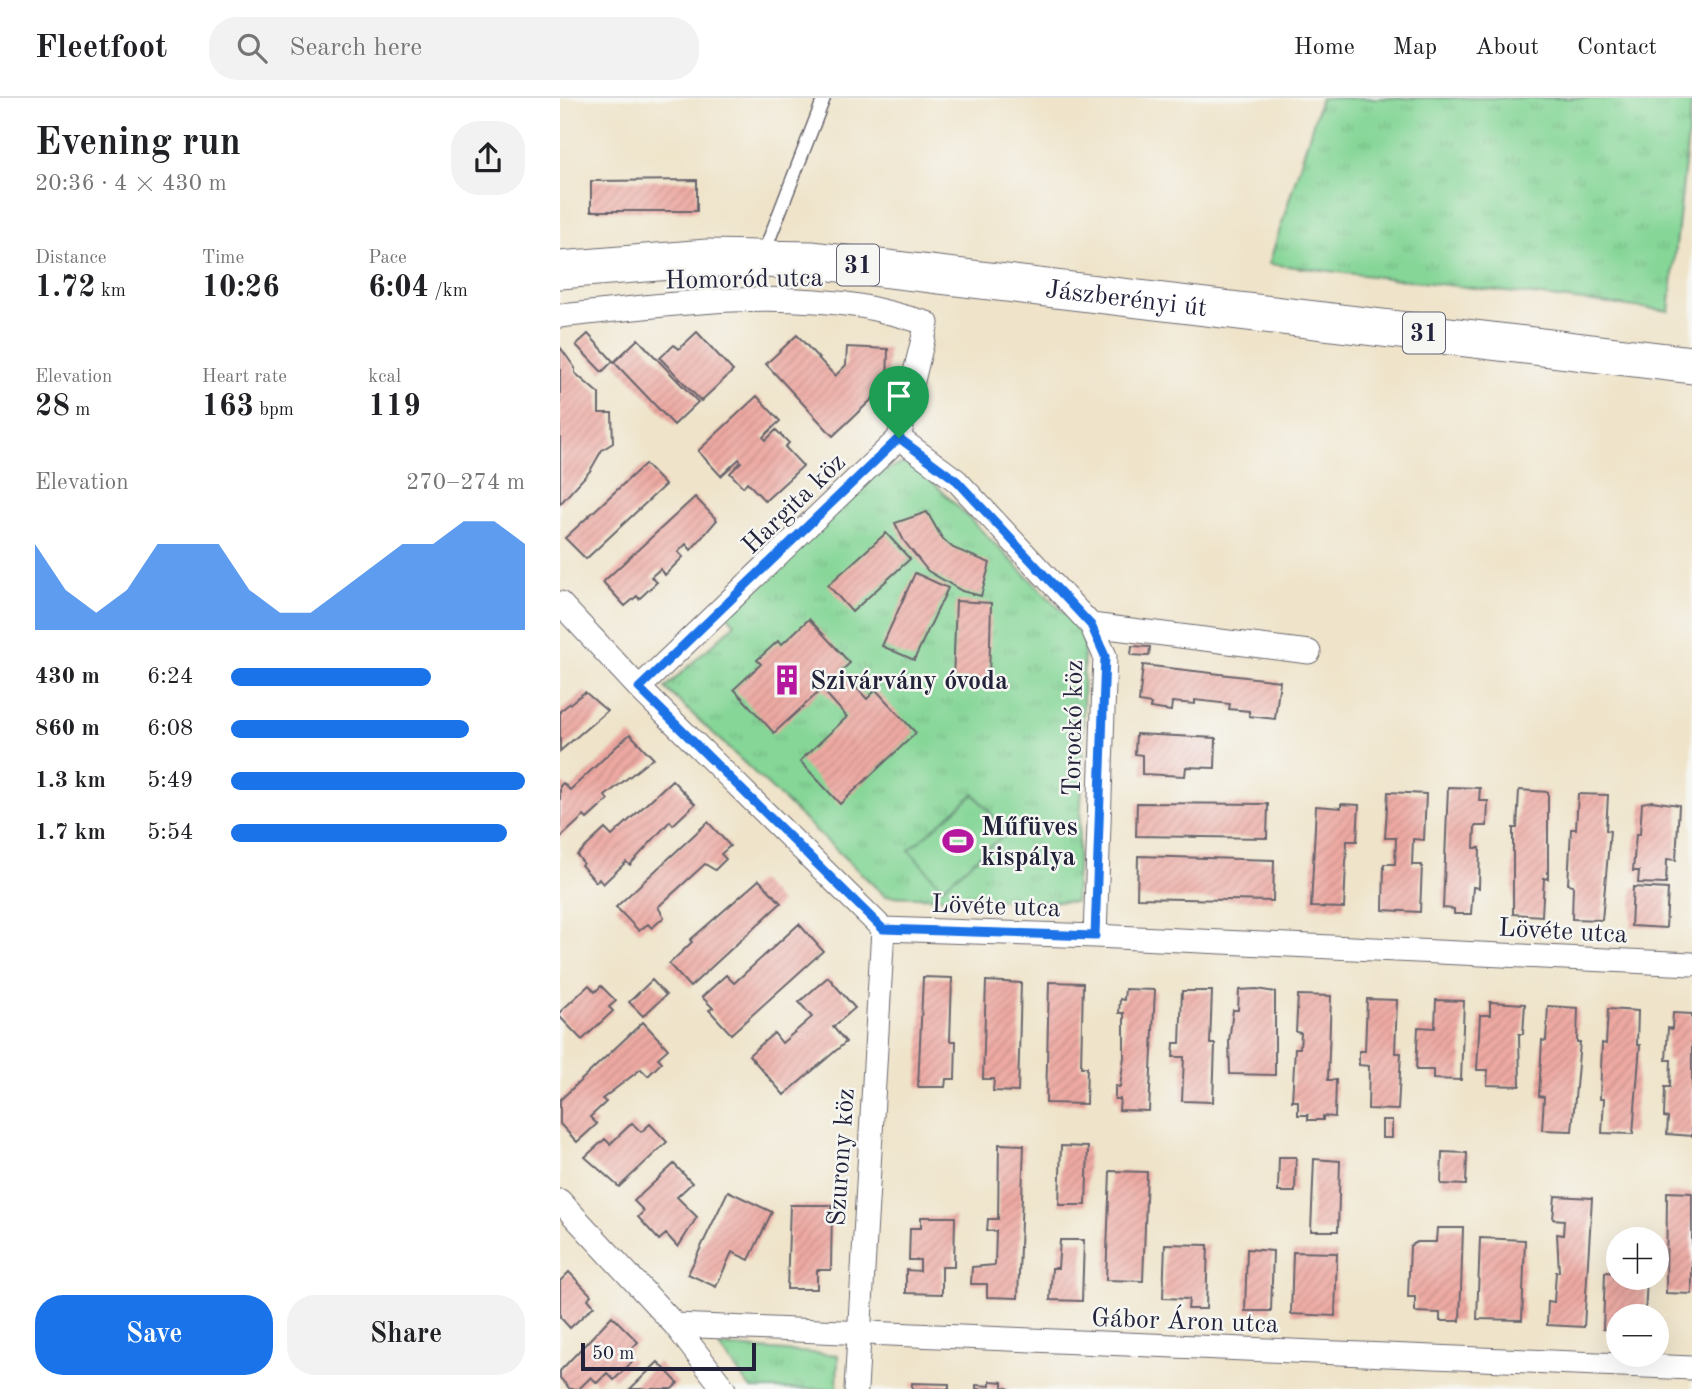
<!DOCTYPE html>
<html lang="en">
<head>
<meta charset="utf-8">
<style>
  :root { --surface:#fff; --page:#f2f2f2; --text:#202124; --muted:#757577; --line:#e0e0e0; --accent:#1a73e8 }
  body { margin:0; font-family:"Old Standard TT",serif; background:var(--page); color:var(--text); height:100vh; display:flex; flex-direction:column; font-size:26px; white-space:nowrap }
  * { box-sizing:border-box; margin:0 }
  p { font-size:23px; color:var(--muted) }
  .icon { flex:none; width:38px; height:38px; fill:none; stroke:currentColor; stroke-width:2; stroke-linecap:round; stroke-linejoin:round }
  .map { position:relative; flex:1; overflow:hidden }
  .side { display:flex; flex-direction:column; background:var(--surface); width:560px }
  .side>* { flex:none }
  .buttons { position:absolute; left:1046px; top:1129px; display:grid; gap:14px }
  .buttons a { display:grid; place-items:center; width:63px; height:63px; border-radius:50%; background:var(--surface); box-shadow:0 7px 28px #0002; font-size:35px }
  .scale { position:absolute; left:21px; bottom:18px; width:175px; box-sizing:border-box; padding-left:7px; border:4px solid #22223b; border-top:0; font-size:19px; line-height:24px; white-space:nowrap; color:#22223b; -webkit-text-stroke:5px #f6f6f2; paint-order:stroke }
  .pin { position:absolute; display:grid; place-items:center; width:60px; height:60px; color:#fff; margin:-72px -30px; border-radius:50% 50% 50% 0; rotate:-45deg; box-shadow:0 0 7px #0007 }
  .pin .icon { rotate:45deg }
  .round { display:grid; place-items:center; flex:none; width:74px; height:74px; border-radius:28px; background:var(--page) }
  .headline { display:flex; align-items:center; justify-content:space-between; height:119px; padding:0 35px }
  h1 { font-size:38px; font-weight:800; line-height:52px }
  .metrics { display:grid; grid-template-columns:repeat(3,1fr); gap:10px; height:119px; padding:7px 35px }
  .metrics div { display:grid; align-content:center }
  .metrics b { font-size:30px; font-weight:800 }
  .metrics small { font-size:19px; font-weight:400 }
  .metrics p { font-size:19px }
  .chart { height:196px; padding:14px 35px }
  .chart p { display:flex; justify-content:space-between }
  .chart svg { width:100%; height:126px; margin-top:7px; fill:var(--accent); opacity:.7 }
  .action { display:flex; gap:14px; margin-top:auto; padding:14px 35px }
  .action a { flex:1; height:80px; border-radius:28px; background:var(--accent); color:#fff; font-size:28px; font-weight:800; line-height:80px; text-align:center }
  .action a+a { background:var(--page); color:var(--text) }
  ul { padding:0 35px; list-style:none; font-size:23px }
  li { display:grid; grid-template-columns:112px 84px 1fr; align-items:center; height:52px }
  li i { height:18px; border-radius:9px; background:var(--accent) }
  header { display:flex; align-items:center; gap:42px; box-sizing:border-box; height:98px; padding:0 35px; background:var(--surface); border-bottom:2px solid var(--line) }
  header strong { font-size:33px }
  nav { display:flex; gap:38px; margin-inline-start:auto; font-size:24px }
  .search { width:490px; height:63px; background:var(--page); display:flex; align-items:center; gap:18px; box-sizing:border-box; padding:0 24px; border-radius:28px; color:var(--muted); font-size:26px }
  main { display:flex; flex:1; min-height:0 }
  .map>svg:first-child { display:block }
  .grass { fill:url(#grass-tufts); stroke:#547c69; stroke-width:2 }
  .pitch { fill:#85d697; stroke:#547c69; stroke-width:2 }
  .building { fill:url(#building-hatch) }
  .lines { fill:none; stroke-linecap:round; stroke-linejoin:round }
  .service-casing { stroke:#6a666d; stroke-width:15 }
  .minor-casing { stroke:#6a666d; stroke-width:25 }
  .primary-casing { stroke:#6a666d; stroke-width:39 }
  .service { stroke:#fff; stroke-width:12 }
  .minor { stroke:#fff; stroke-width:23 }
  .primary { stroke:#fff; stroke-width:37 }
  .route-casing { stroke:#fff; stroke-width:14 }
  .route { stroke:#1a73e8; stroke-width:9 }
  .labels { text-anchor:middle; stroke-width:5; stroke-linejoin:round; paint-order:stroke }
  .shield { fill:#f6f6f2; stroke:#626272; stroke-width:2 }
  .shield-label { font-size:24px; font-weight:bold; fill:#22223b }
  .street-label { font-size:26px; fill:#22223b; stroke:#f6f6f2 }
  .poi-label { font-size:26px; font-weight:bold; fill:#22223b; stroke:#f6f6f2; text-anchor:start }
</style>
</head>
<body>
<header>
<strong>Fleetfoot</strong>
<div class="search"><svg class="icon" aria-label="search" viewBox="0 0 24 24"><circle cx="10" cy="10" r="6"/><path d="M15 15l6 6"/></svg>Search here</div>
<nav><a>Home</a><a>Map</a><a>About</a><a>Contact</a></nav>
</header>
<main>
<section class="side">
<div class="headline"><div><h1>Evening run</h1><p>20:36 · 4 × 430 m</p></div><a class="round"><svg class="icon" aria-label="share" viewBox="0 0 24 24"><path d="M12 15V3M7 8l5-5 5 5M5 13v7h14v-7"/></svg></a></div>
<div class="metrics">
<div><p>Distance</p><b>1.72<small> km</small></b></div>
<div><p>Time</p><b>10:26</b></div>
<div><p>Pace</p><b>6:04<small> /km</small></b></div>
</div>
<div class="metrics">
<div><p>Elevation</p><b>28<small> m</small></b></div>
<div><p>Heart rate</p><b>163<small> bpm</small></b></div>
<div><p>kcal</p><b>119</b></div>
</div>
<div class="chart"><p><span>Elevation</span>270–274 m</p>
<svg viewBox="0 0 160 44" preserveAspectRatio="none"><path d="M0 44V14L10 30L20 38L30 30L40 14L50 14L60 14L70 30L80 38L90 38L100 30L110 22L120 14L130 14L140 6L150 6L160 14V44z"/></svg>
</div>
<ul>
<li><b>430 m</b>6:24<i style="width:68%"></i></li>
<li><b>860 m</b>6:08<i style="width:81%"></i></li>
<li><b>1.3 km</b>5:49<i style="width:100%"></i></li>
<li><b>1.7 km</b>5:54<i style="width:94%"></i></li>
</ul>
<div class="action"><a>Save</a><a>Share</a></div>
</section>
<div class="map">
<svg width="1132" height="1291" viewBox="0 0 1132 1291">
  <defs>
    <pattern id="grass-tufts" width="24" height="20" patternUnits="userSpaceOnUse" patternTransform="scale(1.75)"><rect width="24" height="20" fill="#85d697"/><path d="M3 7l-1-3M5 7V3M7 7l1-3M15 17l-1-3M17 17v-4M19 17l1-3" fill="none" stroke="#73b783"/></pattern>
    <pattern id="building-hatch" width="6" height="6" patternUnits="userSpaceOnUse" patternTransform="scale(1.75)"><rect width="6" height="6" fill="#eda9a2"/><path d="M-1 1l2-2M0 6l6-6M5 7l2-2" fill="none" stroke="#cb918c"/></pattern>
  </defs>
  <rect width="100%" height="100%" fill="#f6f6f2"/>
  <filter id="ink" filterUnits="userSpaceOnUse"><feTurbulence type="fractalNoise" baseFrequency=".0143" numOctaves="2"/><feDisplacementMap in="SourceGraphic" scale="14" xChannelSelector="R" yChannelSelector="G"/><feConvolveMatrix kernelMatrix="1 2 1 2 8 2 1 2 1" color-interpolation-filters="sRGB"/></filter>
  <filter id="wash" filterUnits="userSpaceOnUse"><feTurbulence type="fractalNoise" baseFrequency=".00686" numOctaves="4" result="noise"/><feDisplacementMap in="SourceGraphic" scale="28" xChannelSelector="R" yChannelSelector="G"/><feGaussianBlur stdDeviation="1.57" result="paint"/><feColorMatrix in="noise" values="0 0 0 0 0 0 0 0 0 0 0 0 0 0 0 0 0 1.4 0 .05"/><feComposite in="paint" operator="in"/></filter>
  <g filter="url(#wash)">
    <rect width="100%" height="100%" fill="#efe4ca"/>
    <!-- grass -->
    <path class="grass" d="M 761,0 L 1132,0 L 1109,213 L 709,166 Z
      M 351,362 L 524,535 L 522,689 L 515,804 L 325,798 L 105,590 L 175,526 L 162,511 L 299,382 Z
      M 159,1248 L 278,1257 L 277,1291 L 191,1291 Z"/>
    <!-- pitch -->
    <path class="pitch" d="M 414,696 L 447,734 L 382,790 L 349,752 Z"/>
    <g id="blocks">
      <!-- building -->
      <path class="building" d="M 137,82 L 137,113 L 31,113 L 31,83 Z
        M 137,234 L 173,273 L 141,303 L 100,260 L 114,247 L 119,251 Z
        M 28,236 L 53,263 L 42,274 L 16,247 Z
        M 237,237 L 275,278 L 286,267 L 287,249 L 328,251 L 327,287 L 273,338 L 206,266 Z
        M 78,241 L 138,304 L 114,327 L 54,264 Z
        M 0,249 L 15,270 L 15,275 L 39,296 L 39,315 L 52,315 L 53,345 L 42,352 L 30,373 L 0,406 Z
        M 197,298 L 220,323 L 203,339 L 206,342 L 216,332 L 229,345 L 225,349 L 243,368 L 205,403 L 187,384 L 183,389 L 170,375 L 181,364 L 179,361 L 161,378 L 138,353 Z
        M 85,366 L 105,387 L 26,461 L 5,440 Z
        M 135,399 L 157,422 L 131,452 L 126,446 L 118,454 L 123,459 L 105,477 L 100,471 L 91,479 L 97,484 L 79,501 L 77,498 L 65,508 L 43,484 Z
        M 367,414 L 382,440 L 393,450 L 430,465 L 421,498 L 402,493 L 368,473 L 344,443 L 335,425 Z
        M 326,435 L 350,461 L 292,514 L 268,487 Z
        M 355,475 L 388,490 L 354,562 L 322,548 Z
        M 396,503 L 431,505 L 429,583 L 393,582 Z
        M 249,521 L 290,565 L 281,573 L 307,601 L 316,592 L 356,635 L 280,706 L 240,663 L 287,619 L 262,591 L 214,635 L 174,591 L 201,566 L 197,562 L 218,543 L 221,547 Z
        M 572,548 L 590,549 L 589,558 L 571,557 Z
        M 583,567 L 720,583 L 715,621 L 689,618 L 689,613 L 669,611 L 670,606 L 635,602 L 635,606 L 612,604 L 611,613 L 590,610 L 591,606 L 579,604 Z
        M 25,594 L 47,613 L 0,653 L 0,613 Z
        M 70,636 L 93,660 L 45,698 L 48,702 L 27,721 L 24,718 L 0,740 L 0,688 L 3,685 L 10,692 Z
        M 576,636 L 656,640 L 655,670 L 626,669 L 625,678 L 582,676 L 582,657 L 575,656 Z
        M 112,682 L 135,706 L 113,727 L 110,723 L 70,767 L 66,764 L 43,786 L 39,781 L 36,784 L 21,767 L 23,765 L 17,757 L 45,731 L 52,738 Z
        M 888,689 L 920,690 L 919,703 L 928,703 L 927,728 L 915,728 L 914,750 L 920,750 L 919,790 L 913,789 L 911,816 L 894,816 L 894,811 L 883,810 Z
        M 959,692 L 988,694 L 988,781 L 984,780 L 982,818 L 953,816 L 953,730 L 957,730 Z
        M 828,694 L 866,696 L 864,742 L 853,741 L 852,767 L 862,767 L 860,814 L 823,812 L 824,766 L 835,766 L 836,740 L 825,740 Z
        M 1018,696 L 1048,697 L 1046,732 L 1050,733 L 1042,822 L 1012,821 L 1013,787 L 1008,786 L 1011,731 L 1016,731 Z
        M 1092,703 L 1119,707 L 1116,762 L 1107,761 L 1106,786 L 1078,785 L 1079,773 L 1073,773 L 1076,736 L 1080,736 L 1082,705 Z
        M 577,705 L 708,706 L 707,740 L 576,738 Z
        M 781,706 L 799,707 L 797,743 L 787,743 L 784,810 L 751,809 L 756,708 L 781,710 Z
        M 148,724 L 170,748 L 161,756 L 166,761 L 155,772 L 145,766 L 98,809 L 104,819 L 92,830 L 88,826 L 79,833 L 56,809 Z
        M 578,758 L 714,762 L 713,803 L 577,800 Z
        M 199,782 L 221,805 L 130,889 L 109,866 L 132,844 L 130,842 Z
        M 1073,789 L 1108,791 L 1106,830 L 1071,828 Z
        M 239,826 L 263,853 L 171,936 L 149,912 L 153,910 L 142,899 L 166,877 L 174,885 Z
        M 268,879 L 295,910 L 273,929 L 286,944 L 224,997 L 189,957 L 214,935 L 222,945 L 252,919 L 239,904 Z
        M 363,879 L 392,880 L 390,943 L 396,943 L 395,981 L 386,981 L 385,989 L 358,989 Z
        M 92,882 L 106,897 L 83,918 L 69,904 Z
        M 426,883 L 461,885 L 458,994 L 433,993 L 434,981 L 423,981 Z
        M 489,884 L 523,885 L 521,969 L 527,969 L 526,1006 L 486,1005 Z
        M 29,887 L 35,894 L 41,888 L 56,903 L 49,909 L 53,913 L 22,942 L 0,919 L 0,914 Z
        M 565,891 L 595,892 L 589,1013 L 559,1012 L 560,1001 L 555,1001 L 555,988 L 560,989 L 564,959 L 564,915 L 559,915 L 560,901 L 564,902 Z
        M 697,891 L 715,894 L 715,977 L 670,976 L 669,943 L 673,912 L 678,912 L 679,892 Z
        M 622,893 L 652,893 L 650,946 L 655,946 L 653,1004 L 622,1003 L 624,959 L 613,959 L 614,945 L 620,945 Z
        M 738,897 L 771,898 L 768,982 L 776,982 L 775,1019 L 763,1018 L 763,1022 L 748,1022 L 748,1017 L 738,1017 L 738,1003 L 732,1003 L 735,950 L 740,950 L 741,935 L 736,934 Z
        M 807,901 L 837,902 L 835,955 L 841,955 L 838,1012 L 808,1011 L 809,968 L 799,967 L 799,953 L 805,953 Z
        M 876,902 L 904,903 L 901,982 L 873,981 L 873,972 L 856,972 L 858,929 L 875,930 Z
        M 930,904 L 965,906 L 963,936 L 959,936 L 960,988 L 927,987 L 928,972 L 917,972 L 920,917 L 930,917 Z
        M 988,908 L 1018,910 L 1017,944 L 1020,944 L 1012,1033 L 982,1032 L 984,999 L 979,998 L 982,942 L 986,943 Z
        M 1048,911 L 1078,913 L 1077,947 L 1080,947 L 1073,1036 L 1042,1035 L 1044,1001 L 1040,1001 L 1042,945 L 1046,946 Z
        M 1113,915 L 1132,916 L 1132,1038 L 1107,1036 L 1108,1020 L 1104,1019 L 1105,989 L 1110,989 L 1111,962 L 1106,962 L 1108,930 L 1112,931 Z
        M 83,924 L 108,951 L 98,960 L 102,964 L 88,978 L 81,971 L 42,1001 L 46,1004 L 30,1019 L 37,1026 L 17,1044 L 0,1026 L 0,1002 Z
        M 822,1022 L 832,1022 L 832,1040 L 822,1040 Z
        M 72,1025 L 81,1034 L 90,1026 L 107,1044 L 59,1089 L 25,1059 L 45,1041 L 50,1046 Z
        M 439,1046 L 464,1047 L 458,1200 L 427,1199 L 427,1186 L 411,1186 L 412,1169 L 435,1167 L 436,1133 L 427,1133 L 428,1121 L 438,1121 Z
        M 501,1048 L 528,1049 L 526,1107 L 499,1107 Z
        M 882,1054 L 907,1055 L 906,1087 L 881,1086 Z
        M 719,1059 L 736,1059 L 735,1094 L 718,1094 Z
        M 754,1061 L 780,1063 L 778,1133 L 751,1133 Z
        M 114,1066 L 132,1085 L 117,1099 L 137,1119 L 118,1149 L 106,1136 L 99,1142 L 78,1119 L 84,1113 L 74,1103 Z
        M 550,1073 L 587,1074 L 583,1183 L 546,1182 Z
        M 168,1093 L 212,1114 L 189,1162 L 172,1154 L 156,1189 L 128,1176 Z
        M 1107,1094 L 1132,1095 L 1132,1196 L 1106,1195 Z
        M 995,1098 L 1032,1100 L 1024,1229 L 987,1227 L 988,1203 L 994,1204 L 996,1174 L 999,1174 L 997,1136 L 1003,1137 L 1004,1122 L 993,1121 Z
        M 230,1107 L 272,1107 L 271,1172 L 257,1172 L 257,1191 L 227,1191 Z
        M 361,1119 L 395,1119 L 394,1169 L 382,1169 L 382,1196 L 346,1195 L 346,1172 L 360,1173 L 360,1162 L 349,1162 L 350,1130 L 361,1130 Z
        M 877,1130 L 903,1130 L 900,1223 L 880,1223 L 880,1215 L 855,1214 L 855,1199 L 848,1199 L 850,1148 L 857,1144 L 876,1144 Z
        M 920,1140 L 965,1142 L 962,1222 L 917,1221 Z
        M 500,1142 L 524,1142 L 522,1203 L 490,1202 L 492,1170 L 498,1170 Z
        M 605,1146 L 648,1147 L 646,1211 L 628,1211 L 629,1201 L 603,1200 Z
        M 687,1151 L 713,1153 L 711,1213 L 685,1213 Z
        M 733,1154 L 777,1155 L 775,1218 L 731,1216 Z
        M 9,1174 L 31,1197 L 28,1201 L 34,1208 L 10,1230 L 0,1219 L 0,1183 Z
        M 1045,1174 L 1059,1175 L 1059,1180 L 1087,1180 L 1085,1218 L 1059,1218 L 1059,1232 L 1043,1231 Z
        M 52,1218 L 78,1244 L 66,1257 L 73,1263 L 54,1282 L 47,1275 L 37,1285 L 31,1279 L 19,1291 L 10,1291 L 0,1280 L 0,1273 Z
        M 98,1264 L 118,1285 L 112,1291 L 70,1291 Z
        M 430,1283 L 443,1284 L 443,1289 L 450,1291 L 416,1291 L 416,1287 L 430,1288 Z
        M 352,1285 L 389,1286 L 389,1291 L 352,1291 Z"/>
    </g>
  </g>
  <g filter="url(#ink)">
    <use href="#blocks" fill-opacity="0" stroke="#6a666d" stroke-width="2"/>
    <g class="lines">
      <!-- service casing -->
      <g class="service-casing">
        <path id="service" d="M 203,157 L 264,0"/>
      </g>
      <!-- minor casing -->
      <g class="minor-casing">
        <path id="minor" d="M 0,218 C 98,208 201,192 300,208 C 322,212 345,219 367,225 L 339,340 L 79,590
          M 339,340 L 397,383 L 531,527 L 545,558 L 535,838
          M 0,505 L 79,590 L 323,831 L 535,838 L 1132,866
          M 531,527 L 749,554
          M 0,1103 L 115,1227 L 164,1291
          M 115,1227 L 1132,1270
          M 296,1291 L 323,831"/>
      </g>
      <!-- primary casing -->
      <g class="primary-casing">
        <g id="primary">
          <path id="s1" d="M 0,172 L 147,160 L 253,162 L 1132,267"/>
        </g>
      </g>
      <!-- service -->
      <use href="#service" class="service"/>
      <!-- minor -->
      <use href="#minor" class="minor"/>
      <!-- primary -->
      <use href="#primary" class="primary"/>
    </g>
  </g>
  <g class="lines" filter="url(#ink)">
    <!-- route casing -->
    <g class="route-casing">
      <path id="route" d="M 339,340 L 397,383 L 531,527 L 545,558 L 535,838 L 323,831 L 79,590 Z"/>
    </g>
    <!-- route -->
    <use href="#route" class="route"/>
  </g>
  <!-- icons -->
  <defs>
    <g id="building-bare" transform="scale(2.415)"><path d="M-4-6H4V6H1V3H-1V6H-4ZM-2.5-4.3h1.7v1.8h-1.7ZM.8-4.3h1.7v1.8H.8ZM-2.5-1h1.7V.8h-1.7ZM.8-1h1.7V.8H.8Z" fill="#b5179e" stroke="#f6f6f2" stroke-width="2.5" paint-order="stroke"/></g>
    <g id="stadium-bare" transform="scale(2.415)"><path d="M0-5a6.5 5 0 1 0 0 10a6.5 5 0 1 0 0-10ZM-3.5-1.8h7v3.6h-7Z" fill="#b5179e" stroke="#f6f6f2" stroke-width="2.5" paint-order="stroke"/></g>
  </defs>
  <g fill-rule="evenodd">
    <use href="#building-bare" x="227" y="582"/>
    <use href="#stadium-bare" x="398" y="743"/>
  </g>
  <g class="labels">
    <!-- shield labels -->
    <g class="shield">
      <rect x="277" y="146.5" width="42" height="41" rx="5"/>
      <rect x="843" y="214.5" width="42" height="41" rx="5"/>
    </g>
    <g class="shield-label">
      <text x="298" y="175">31</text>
      <text x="864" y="243">31</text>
    </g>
    <!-- street labels -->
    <g class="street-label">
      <text transform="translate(184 180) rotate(-1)" y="9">Homoród utca</text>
      <text dy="9" stroke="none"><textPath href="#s1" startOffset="569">Jászberényi út</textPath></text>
      <text transform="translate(233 405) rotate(-44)" y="9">Hargita köz</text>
      <text transform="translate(512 630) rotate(-89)" y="9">Torockó köz</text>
      <text transform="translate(436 807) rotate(2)" y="9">Lövéte utca</text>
      <text transform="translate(1003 832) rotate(3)" y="9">Lövéte utca</text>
      <text transform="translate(280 1059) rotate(-86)" y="9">Szurony köz</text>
      <text transform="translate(625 1222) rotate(2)" y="9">Gábor Áron utca</text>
    </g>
    <!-- poi labels -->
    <g class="poi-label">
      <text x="250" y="591">Szivárvány óvoda</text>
      <text x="421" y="737">Műfüves<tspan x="421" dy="30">kispálya</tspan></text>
    </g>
  </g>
</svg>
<div class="buttons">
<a>+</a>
<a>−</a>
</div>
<div class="scale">50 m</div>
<div class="pin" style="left:339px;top:340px;background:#1e9e55"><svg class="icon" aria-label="arrive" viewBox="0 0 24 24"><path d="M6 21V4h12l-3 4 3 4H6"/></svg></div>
</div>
</main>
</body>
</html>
